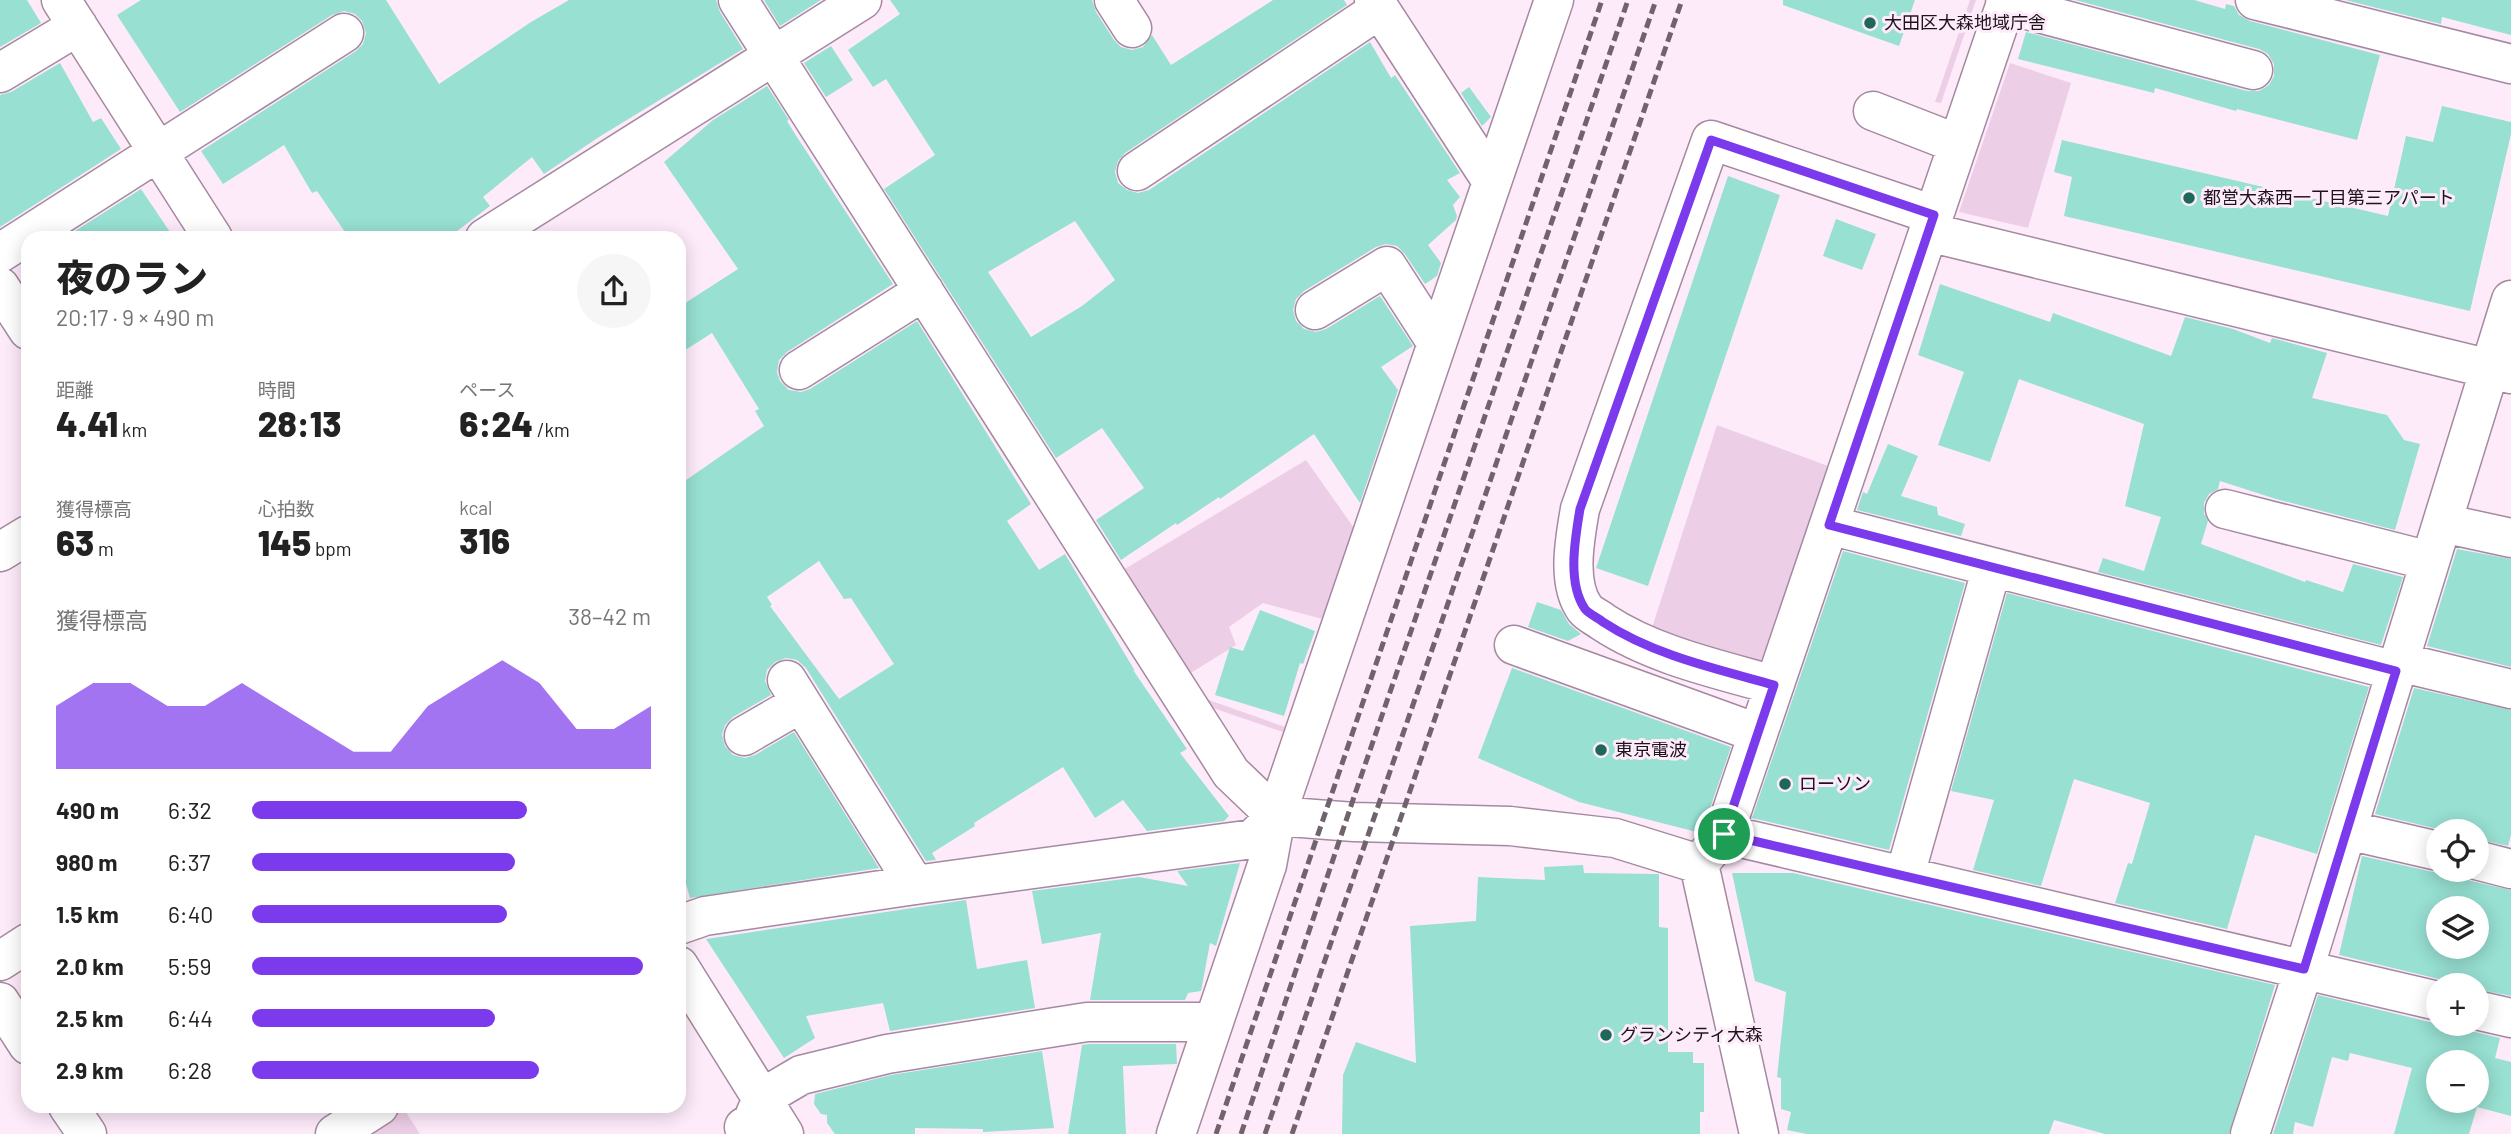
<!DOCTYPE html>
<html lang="ja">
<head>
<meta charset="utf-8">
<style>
  :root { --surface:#fff; --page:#f6f6f6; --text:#222; --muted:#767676; --accent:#7c3aed }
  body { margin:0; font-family:Barlow,"Noto Sans JP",sans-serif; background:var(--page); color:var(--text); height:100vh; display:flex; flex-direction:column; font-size:26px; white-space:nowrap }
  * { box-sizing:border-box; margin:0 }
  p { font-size:23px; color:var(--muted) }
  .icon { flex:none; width:38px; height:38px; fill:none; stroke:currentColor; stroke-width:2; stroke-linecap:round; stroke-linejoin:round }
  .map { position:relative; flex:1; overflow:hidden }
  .details { position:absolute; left:21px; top:231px; width:665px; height:882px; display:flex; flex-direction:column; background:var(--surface); border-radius:21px; box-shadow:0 4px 18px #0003 }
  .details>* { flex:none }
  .buttons { position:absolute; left:2426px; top:819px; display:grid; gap:14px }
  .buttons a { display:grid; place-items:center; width:63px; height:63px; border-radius:50%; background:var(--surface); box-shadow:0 4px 18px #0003; font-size:35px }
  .pin { position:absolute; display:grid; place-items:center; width:60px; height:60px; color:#fff; margin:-30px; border:4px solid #fff; border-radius:50%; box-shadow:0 2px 7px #0007 }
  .round { display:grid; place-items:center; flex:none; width:74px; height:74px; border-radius:37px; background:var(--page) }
  .overview { display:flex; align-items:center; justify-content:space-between; height:119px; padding:0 35px }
  h1 { font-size:38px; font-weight:800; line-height:52px }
  .figures { display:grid; grid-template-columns:repeat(3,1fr); gap:10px; height:119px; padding:7px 35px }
  .figures div { display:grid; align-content:center }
  .figures b { font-size:35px; font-weight:800 }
  .figures small { font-size:19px; font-weight:400 }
  .figures p { font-size:19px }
  .chart { height:196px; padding:14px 35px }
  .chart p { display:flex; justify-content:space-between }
  .chart svg { width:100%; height:126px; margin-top:7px; fill:var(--accent); opacity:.7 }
  ul { padding:0 35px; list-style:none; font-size:23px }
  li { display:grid; grid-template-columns:112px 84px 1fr; align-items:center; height:52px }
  li i { height:18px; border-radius:9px; background:var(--accent) }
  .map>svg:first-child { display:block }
  .green { fill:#edcee7 }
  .building { fill:#97e0d2; fill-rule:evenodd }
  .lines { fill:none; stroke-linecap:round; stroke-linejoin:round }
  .minor-casing { stroke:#a589a0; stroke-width:41 }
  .minor { stroke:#fff; stroke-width:38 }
  .rail { stroke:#70636e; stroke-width:5; stroke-dasharray:10 5; stroke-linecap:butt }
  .route-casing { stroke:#fff; stroke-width:14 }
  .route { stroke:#7c3aed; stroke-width:9 }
  .poi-dot { fill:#1f665b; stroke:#feebfa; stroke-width:2.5 }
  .labels { text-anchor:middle; stroke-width:6; stroke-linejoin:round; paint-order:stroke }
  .poi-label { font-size:18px; fill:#1d131c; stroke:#feebfa; text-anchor:start }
</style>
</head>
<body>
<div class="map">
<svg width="2511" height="1134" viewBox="0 0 2511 1134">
  <rect width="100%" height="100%" fill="#feebfa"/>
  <!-- green -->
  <path class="green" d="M 1970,0 L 1976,0 L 1941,103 L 1935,102 Z
    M 2010,63 L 2071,83 L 2028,228 L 1959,212 Z
    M 1717,425 L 1828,466 L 1761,667 L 1651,631 Z
    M 1306,460 L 1359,535 L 1330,621 L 1263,603 L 1229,627 L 1236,645 L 1189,674 L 1123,570 Z
    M 1206,699 L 1288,728 L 1286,733 L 1204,705 Z
    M 398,1106 L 402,1106 L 420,1134 L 353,1134 Z"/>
  <!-- building -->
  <path class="building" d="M 0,0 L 27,0 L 41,23 L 0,47 Z
    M 141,0 L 386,0 L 439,84 L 531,22 L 569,0 L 716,0 L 720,12 L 743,49 L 599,137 L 544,174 L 532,157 L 483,197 L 490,206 L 448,238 L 349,238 L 317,191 L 312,193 L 284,145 L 223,184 L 201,151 L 356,51 L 363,44 L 366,33 L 362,21 L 355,14 L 344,11 L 332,15 L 180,112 L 117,15 Z
    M 764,0 L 821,0 L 780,26 Z
    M 890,0 L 1092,0 L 1096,12 L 1114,40 L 1121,47 L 1132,50 L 1143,47 L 1152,35 L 1171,65 L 1273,0 L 1344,0 L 1347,5 L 1125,153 L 1118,161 L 1115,172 L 1118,183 L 1127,190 L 1138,193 L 1149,190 L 1370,42 L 1391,78 L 1395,75 L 1460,173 L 1447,180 L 1460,197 L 1453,205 L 1457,216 L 1456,220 L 1428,245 L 1441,263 L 1437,276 L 1425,284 L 1405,254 L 1397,246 L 1386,244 L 1376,247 L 1304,291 L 1296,299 L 1293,310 L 1296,321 L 1304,329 L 1316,332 L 1326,329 L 1380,296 L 1413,346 L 1381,367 L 1398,390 L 1360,503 L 1314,434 L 1220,499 L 1219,497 L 1177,525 L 1176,523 L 1121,560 L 1096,520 L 1144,488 L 1102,428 L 1056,458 L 884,189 L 935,155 L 886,79 L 873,87 L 848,50 L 900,14 ZM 1075,221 L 1115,280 L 1082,306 L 1031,337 L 988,272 Z
    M 1783,0 L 1915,0 L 1899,46 L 1783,5 Z
    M 2075,0 L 2194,0 L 2225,9 L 2226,4 L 2234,6 L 2239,15 L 2250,21 L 2437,70 L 2380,55 L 2357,140 L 2237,109 L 2236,111 L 2155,88 L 2154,93 L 2018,59 L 2026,32 L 2247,91 L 2259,91 L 2269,85 L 2274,76 L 2274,64 L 2268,54 L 2259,49 Z
    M 2345,0 L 2511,0 L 2511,35 L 2442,17 L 2441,24 Z
    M 831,46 L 853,80 L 826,97 L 804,63 Z
    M 60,63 L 93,122 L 101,118 L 121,149 L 0,227 L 0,95 L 11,92 Z
    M 767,86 L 789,120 L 787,121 L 795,134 L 893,284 L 787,352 L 779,360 L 777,372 L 780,381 L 789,390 L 801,392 L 810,389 L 917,321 L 1031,504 L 1007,521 L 1039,570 L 1065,554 L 1135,671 L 1133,670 L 1187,749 L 1180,753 L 1229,816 L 1224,821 L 1147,831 L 1123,800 L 1095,818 L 1063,767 L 974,823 L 975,826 L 932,853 L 936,860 L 926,861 L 806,668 L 797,660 L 786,658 L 775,662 L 767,670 L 765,681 L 771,695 L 733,717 L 725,725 L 722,735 L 725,746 L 733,755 L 745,758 L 755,755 L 794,732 L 879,868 L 690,898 L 679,859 L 679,485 L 764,426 L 755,411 L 759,409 L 712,333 L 679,354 L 679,307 L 738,269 L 664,162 L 713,120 ZM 819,561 L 844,599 L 851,598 L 894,664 L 839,699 L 770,606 L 772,605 L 767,597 Z
    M 1469,87 L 1491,117 L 1482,126 L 1461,93 Z
    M 2442,106 L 2511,122 L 2511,134 L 2470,311 L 2064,216 L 2072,177 L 2054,172 L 2062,140 L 2388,216 L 2406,136 L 2433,142 Z
    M 1728,176 L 1780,195 L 1648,586 L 1596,568 Z
    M 141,189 L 174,238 L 64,238 Z
    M 1836,219 L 1876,234 L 1862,270 L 1823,256 Z
    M 1940,284 L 2050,322 L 2053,313 L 2171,356 L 2185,317 L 2233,329 L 2270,343 L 2272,338 L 2327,353 L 2312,398 L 2387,415 L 2404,440 L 2420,444 L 2395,530 L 2276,499 L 2220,481 L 2218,489 L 2209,494 L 2204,503 L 2204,514 L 2208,521 L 2201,544 L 2305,582 L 2306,580 L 2343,592 L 2353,564 L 2403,577 L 2381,645 L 2098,572 L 2103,558 L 2144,571 L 2161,517 L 2125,506 L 2144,424 L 2019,379 L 1990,462 L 1938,445 L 1964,372 L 1918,355 Z
    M 1888,444 L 1918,456 L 1901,496 L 1937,507 L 1938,515 L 1965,524 L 1961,536 L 1857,510 L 1863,492 L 1867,494 Z
    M 2457,549 L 2511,559 L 2511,667 L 2427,646 Z
    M 1843,551 L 1965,583 L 1889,850 L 1752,818 Z
    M 2007,593 L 2369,687 L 2317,854 L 2255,835 L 2227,929 L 2115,903 L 2128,863 L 2132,864 L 2150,803 L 2074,779 L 2041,886 L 1973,870 L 1994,800 L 1951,791 Z
    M 1537,602 L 1561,610 L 1569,624 L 1581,634 L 1568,641 L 1528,627 Z
    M 1260,610 L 1315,631 L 1303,664 L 1300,663 L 1284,716 L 1215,695 L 1230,647 L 1243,651 Z
    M 1512,668 L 1731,747 L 1705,823 L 1697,832 L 1579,802 L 1478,758 Z
    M 2414,688 L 2511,710 L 2511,835 L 2508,846 L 2476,839 L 2476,831 L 2446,831 L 2375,814 Z
    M 2362,856 L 2433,872 L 2457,870 L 2461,876 L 2471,881 L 2511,890 L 2511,996 L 2476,989 L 2476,985 L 2453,985 L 2443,980 L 2339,955 ZM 2438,908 L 2476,908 L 2476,947 L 2438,947 Z
    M 1240,863 L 1216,946 L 1210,943 L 1201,991 L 1188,993 L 1185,1000 L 1090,1000 L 1101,933 L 1042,944 L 1032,891 L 1139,877 L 1188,886 L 1177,871 Z
    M 1583,865 L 1584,873 L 1659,874 L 1659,927 L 1668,928 L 1668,1052 L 1693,1052 L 1693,1063 L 1704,1063 L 1704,1112 L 1700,1112 L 1700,1134 L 1342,1134 L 1343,1075 L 1356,1042 L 1416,1063 L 1410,926 L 1476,921 L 1478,877 L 1545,880 L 1544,867 Z
    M 1732,873 L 1793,873 L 2275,985 L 2229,1134 L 2105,1134 L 2054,1120 L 2049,1134 L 1807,1134 L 1787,1130 L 1791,1112 L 1781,1109 L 1781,1078 L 1777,1077 L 1786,992 L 1755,981 Z
    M 966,900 L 977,969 L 1027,960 L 1035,1008 L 890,1031 L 883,1003 L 806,1016 L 815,1038 L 784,1058 L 706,939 Z
    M 2318,995 L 2438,1024 L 2460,1024 L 2471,1031 L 2500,1038 L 2495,1058 L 2511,1062 L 2511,1116 L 2477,1107 L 2469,1134 L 2394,1134 L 2412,1068 L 2350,1053 L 2348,1061 L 2332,1057 L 2313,1127 L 2295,1122 L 2293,1134 L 2273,1134 ZM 2438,1062 L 2476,1062 L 2476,1101 L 2438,1101 Z
    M 1089,1044 L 1176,1044 L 1177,1064 L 1123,1066 L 1126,1134 L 1068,1134 L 1082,1045 Z
    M 1042,1051 L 1054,1128 L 983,1132 L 983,1129 L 915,1128 L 915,1134 L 835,1134 L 827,1123 L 827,1115 L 821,1114 L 814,1104 L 815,1094 L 891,1075 Z"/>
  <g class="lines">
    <!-- minor casing -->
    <g class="minor-casing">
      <path id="minor" d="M 61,0 L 213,238
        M 738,0 L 1231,773 L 1276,816 L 1354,822 L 1510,826 L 1615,838 L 1699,864
        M 1114,0 L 1132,28
        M 1374,0 L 1491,180
        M 2255,0 L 2511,64
        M 2005,4 L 2253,70
        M 0,73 L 78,26
        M 1873,111 L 1958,144
        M 1137,171 L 1380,9
        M 1928,232 L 2511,374
        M 485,238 L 862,0
        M 0,253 L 344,33
        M 0,287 L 28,330
        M 1315,310 L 1387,266 L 1436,342
        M 799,370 L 924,291
        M 2225,509 L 2430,561
        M 2442,523 L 2511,538
        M 1829,525 L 2396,671
        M 0,552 L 28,535
        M 1514,645 L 1757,733
        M 2399,662 L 2511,689
        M 787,680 L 915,885
        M 1774,685 C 1717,669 1653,655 1603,622 C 1598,618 1589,614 1585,609 C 1566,583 1575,538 1580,509 L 1711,140 L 1934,215
        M 744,736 L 801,703
        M 2347,830 L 2438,851
        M 1724,834 L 2438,1001
        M 2476,860 L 2511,869
        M 1699,864 L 1724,834 L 2007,0
        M 1699,864 L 1759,1134
        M 1905,875 L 1992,567
        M 679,925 L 705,916 L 915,885 L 1253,839 L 1276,816
        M 0,961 L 28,943
        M 679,966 L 784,1134
        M 0,1002 L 28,1045
        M 2476,1010 L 2511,1018
        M 68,1106 L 87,1134
        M 744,1127 L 752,1122 L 762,1098 L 801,1075 L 887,1054 L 1087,1022 L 1214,1022
        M 335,1134 L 379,1106
        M 1176,1134 L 1267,865 L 1276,816 L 1554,0
        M 2250,1134 L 2309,953 L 2511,300"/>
    </g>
    <!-- minor -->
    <use href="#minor" class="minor"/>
    <!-- rail -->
    <path class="rail" d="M 1216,1134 L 1602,0
      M 1241,1134 L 1356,791 L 1628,0
      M 1265,1134 L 1656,0
      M 1292,1134 L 1682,0"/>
  </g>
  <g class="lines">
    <!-- route casing -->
    <g class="route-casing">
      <path id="route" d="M 1711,140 L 1934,215 L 1829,525 L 2396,671 L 2304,969 L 1724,834 L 1774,685 C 1717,669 1653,655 1603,622 C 1598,618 1589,614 1585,609 C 1567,583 1575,539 1580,509 Z"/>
    </g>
    <!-- route -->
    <use href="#route" class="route"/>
  </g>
  <!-- markers -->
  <g class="poi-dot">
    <circle cx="1870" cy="23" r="7"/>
    <circle cx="2189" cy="198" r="7"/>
    <circle cx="1601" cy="750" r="7"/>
    <circle cx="1785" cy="784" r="7"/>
    <circle cx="1606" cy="1035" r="7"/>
  </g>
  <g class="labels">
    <!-- poi labels -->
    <g class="poi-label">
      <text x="1884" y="29">大田区大森地域庁舎</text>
      <text x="2203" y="204">都営大森西一丁目第三アパート</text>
      <text x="1615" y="756">東京電波</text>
      <text x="1799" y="790">ローソン</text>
      <text x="1620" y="1041">グランシティ大森</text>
    </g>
  </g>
</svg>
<div class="buttons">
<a><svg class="icon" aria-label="locate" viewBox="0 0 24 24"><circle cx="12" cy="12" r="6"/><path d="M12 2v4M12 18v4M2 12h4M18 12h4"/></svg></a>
<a><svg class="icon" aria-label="layers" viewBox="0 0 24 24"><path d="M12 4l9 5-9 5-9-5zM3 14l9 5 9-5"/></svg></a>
<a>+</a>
<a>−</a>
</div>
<div class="pin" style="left:1724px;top:834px;background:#1e9e55"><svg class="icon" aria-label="arrive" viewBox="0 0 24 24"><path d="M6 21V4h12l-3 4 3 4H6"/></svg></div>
<section class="details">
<div class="overview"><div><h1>夜のラン</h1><p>20:17 · 9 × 490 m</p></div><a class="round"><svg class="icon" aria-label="share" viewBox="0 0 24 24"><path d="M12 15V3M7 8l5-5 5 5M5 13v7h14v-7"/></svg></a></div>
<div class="figures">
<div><p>距離</p><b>4.41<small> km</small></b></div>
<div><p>時間</p><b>28:13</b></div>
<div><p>ペース</p><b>6:24<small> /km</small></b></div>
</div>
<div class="figures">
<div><p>獲得標高</p><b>63<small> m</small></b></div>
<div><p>心拍数</p><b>145<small> bpm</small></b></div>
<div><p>kcal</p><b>316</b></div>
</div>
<div class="chart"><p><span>獲得標高</span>38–42 m</p>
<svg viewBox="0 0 160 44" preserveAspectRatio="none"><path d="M0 44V22L10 14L20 14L30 22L40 22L50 14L60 22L70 30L80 38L90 38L100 22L110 14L120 6L130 14L140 30L150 30L160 22V44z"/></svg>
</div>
<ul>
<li><b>490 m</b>6:32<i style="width:69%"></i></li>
<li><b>980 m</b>6:37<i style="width:66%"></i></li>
<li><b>1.5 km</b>6:40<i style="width:64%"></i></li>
<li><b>2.0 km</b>5:59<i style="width:98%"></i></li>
<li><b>2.5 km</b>6:44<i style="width:61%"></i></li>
<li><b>2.9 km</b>6:28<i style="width:72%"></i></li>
</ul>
</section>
</div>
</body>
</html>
